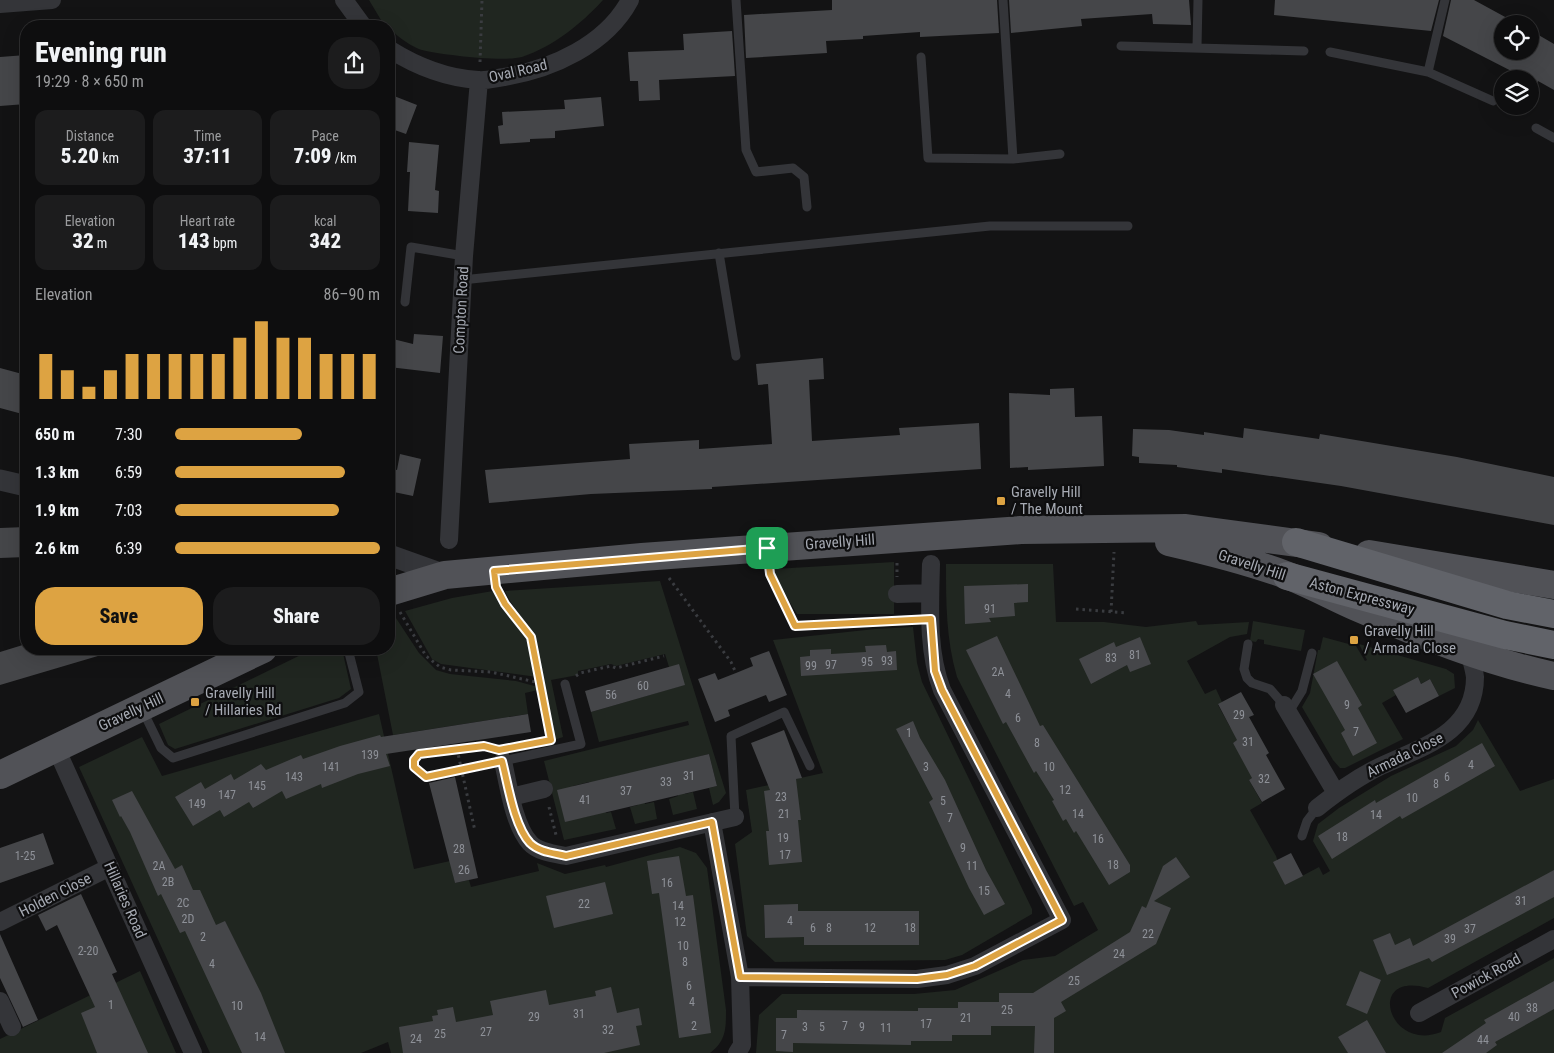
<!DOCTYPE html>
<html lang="en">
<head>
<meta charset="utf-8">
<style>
  :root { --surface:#0e0e0f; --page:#1c1c1d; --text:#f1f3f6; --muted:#9b9c9e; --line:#2e2e2f; --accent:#dda342 }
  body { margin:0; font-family:"Roboto Condensed",sans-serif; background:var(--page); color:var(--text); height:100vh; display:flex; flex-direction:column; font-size:19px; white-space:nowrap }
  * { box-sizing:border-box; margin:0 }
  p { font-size:16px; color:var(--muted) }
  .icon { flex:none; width:28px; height:28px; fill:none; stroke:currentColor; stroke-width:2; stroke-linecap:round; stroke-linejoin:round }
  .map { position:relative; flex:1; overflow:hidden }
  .side { position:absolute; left:20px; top:20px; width:375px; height:635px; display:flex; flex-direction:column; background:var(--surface); border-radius:20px; box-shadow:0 5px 20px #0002,0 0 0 1px var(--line) }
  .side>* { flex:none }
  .tools { position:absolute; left:1494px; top:15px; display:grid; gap:10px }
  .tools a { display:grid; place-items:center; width:45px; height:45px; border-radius:50%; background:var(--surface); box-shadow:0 5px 20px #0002,0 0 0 1px var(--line); font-size:25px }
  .pin { position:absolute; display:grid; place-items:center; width:42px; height:42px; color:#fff; margin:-21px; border-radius:10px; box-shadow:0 2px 8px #0006 }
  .round { display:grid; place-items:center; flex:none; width:52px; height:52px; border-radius:20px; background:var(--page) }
  .overview { display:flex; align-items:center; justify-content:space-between; height:85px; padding:0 15px }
  h1 { font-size:28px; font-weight:800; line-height:38px }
  .figures { display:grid; grid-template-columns:repeat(3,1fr); gap:8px; height:85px; padding:5px 15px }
  .figures div { display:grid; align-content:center; border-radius:12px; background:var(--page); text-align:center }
  .figures b { font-size:21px; font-weight:800 }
  .figures small { font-size:14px; font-weight:400 }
  .figures p { font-size:14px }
  .chart { height:140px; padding:10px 15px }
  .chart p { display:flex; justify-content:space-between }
  .chart svg { width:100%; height:90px; margin-top:5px; stroke:var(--accent); stroke-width:6 }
  .cta { display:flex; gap:10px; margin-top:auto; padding:10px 15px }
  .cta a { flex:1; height:58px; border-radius:20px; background:var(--accent); color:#111; font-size:20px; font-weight:800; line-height:58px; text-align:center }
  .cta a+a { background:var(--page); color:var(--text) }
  ul { padding:0 15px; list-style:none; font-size:16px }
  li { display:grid; grid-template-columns:80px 60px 1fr; align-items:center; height:38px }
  li i { height:12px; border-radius:6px; background:var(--accent) }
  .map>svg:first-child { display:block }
  .green { fill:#202620; fill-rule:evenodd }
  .building { fill:#454649 }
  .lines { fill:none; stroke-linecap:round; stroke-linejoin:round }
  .path { stroke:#3a3c40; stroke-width:3; stroke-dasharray:2.5 4; stroke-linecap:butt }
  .service { stroke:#343539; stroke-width:9 }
  .minor { stroke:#343539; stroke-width:18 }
  .tertiary { stroke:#343539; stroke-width:21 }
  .primary { stroke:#515257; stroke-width:28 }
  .motorway { stroke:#616369; stroke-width:28 }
  .route-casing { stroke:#fff; stroke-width:10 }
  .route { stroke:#dda342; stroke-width:6 }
  .poi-dot { fill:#dda342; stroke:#0e0e0f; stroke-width:2 }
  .labels { text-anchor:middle; stroke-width:4.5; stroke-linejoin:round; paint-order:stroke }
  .number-label { font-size:12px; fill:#8e9198 }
  .street-label { font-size:15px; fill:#a6aab3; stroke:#0e0e0f }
  .poi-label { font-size:15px; fill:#a6aab3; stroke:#0e0e0f; text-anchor:start }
</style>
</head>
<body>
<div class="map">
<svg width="1554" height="1053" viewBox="0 0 1554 1053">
  <rect width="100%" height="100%" fill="#131314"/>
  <!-- green -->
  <path class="green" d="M 369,0 L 603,0 C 580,25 554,46 522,57 C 503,62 442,55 422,50 C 414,48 392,34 389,26 L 384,25 Z
    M 894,562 L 894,614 L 797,614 L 775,578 L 774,569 Z
    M 946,564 L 1053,564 L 1056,622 L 1104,622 L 1146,627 L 1196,621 L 1198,625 L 1249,622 L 1247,634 L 1230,637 L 1187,661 L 1205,694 L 1216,689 L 1222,702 L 1218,705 L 1230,727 L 1245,736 L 1233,743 L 1261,773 L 1249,780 L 1262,803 L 1250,810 L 1276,856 L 1285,885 L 1319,867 L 1323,875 L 1330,871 L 1313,841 L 1318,824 L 1339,808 L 1391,776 L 1456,746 L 1473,730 L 1478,720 L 1520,791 L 1554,779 L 1554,918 L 1428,988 C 1365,970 1388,1053 1441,1032 L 1445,1018 L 1554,958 L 1554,1053 L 756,1053 L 759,1015 L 782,994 L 914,994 L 955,990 L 1023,960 L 1055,956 L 1098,930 L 1083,902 L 1074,906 L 957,677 C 946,639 946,603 946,564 Z
    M 660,581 L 726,793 L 719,802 L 713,805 L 709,788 L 717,786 L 709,754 L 677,762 L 685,794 L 693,792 L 697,809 L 673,815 L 669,799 L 678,796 L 670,764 L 638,772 L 645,804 L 654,802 L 657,819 L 635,824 L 630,807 L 638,805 L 630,773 L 598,781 L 606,813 L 611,812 L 616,829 L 564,840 L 544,761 L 689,725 L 688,721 L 599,742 L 591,712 L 684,685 L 669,667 L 665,654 L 616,666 L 611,664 L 578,671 L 578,675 L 551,680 L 563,737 L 554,740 L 536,643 C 530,623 513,610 505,591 ZM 589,782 L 597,814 L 581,818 L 573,786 Z
    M 493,591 L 504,610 L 526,638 L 537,677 L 441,664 L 432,659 L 405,611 L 452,598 Z
    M 394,615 L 419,653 L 436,670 L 450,674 L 516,681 L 538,687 L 538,690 L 525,693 L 528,714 L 393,735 L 376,649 L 389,649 L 389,617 Z
    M 1253,621 L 1305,630 L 1301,651 L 1264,644 L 1264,640 L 1258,639 L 1256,642 L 1250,641 Z
    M 913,627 L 917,663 L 922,682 L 1032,909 L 1032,914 L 962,955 L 945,960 L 775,962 L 747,936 L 735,844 L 752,832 L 746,790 L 823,773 L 773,640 L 875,629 ZM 764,905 L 781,905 L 781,937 L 765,938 Z
    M 1323,637 L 1356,646 L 1365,661 L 1367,660 L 1359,644 L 1446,669 L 1454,674 L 1455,688 L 1439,696 L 1430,679 L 1421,684 L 1418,677 L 1394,690 L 1396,695 L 1382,703 L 1403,739 L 1345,768 L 1340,768 L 1333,760 L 1302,707 L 1310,693 L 1318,650 L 1320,650 Z
    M 313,649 L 342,649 L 351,689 L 339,698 L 175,749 L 168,745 L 159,724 Z
    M 379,714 L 414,869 L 450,861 L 455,883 L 469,880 L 471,887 L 539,871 L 537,863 L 565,874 L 605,865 L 606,867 L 680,847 L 696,853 L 707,868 L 726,1010 C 726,1029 726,1041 710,1053 L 391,1053 L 388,1042 L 361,1053 L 210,1053 L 79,767 L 142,737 L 162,776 Z
    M 140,971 L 176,1053 L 0,1053 L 0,1039 Z"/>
  <!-- building -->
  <path class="building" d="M 832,0 L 997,0 L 999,33 L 920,37 L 920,32 L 863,36 L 863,39 L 826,41 L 827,53 L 746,58 L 744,15 L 832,10 Z
    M 1009,0 L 1189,0 L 1191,25 L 1153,24 L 1152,14 L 1081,19 L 1082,26 L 1011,33 Z
    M 1275,0 L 1439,0 L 1431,31 L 1274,15 Z
    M 1451,0 L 1474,0 L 1518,24 L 1502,24 L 1502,51 L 1530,51 L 1530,30 L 1554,44 L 1554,90 L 1538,81 L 1537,84 L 1443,36 Z
    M 732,31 L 735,76 L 659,80 L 660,100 L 639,101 L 638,81 L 630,81 L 628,52 L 684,50 L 683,34 Z
    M 26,55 L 26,104 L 0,106 L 0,57 Z
    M 389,94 L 417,105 L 406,134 L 389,128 Z
    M 601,97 L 604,126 L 555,131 L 555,138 L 530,139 L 530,142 L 500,144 L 498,126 L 503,125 L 502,112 L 565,109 L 564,100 Z
    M 409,142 L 439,145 L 435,190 L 439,191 L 438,213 L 408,211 L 410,172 L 407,172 Z
    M 414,334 L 443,336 L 440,373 L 389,367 L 389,338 L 413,344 Z
    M 823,358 L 824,379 L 809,380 L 812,441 L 900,435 L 899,428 L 979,423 L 981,469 L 712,487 L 712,489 L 591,494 L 489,503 L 485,470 L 630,459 L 629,444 L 699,440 L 699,449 L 772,444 L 768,384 L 758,385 L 756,364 Z
    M 0,368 L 26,375 L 26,415 L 0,408 Z
    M 1074,388 L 1075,417 L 1102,416 L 1104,466 L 1028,470 L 1028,467 L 1010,468 L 1009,393 L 1050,395 L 1050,389 Z
    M 1244,428 L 1319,439 L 1320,434 L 1457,457 L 1554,477 L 1554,525 L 1341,486 L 1222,469 L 1222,473 L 1177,467 L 1177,465 L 1139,463 L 1139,457 L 1132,456 L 1133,429 L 1169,430 L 1204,435 L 1204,432 L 1243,438 Z
    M 400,454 L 421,459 L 413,496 L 389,491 L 389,468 L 397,470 Z
    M 26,527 L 26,557 L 0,558 L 0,528 Z
    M 1028,584 L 1028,602 L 1014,603 L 1015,616 L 989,618 L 991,622 L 965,624 L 964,586 Z
    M 997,636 L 1040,726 L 1043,725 L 1130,865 L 1130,872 L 1109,885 L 1076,831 L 1074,833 L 1066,819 L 1063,821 L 1052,801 L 1054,800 L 1036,771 L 1034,773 L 1006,722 L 1003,724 L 966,650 Z
    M 1140,637 L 1151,664 L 1130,672 L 1127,665 L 1091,684 L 1079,659 L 1114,642 L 1116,647 Z
    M 26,644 L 26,649 L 108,649 L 108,653 L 0,685 L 0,652 Z
    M 886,645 L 887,652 L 896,651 L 897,670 L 801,676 L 800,657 L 810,656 L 810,650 L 831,649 L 831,654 L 866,652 L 865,646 Z
    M 769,651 L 787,695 L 769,702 L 766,695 L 728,710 L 730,716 L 715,722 L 698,679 L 715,673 L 718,680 L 736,673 L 753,666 L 750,658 Z
    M 1337,661 L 1362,705 L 1358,708 L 1377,743 L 1353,756 L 1341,733 L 1345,730 L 1313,674 Z
    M 679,664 L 685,685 L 591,712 L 585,691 Z
    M 1418,677 L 1421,684 L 1430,679 L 1439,696 L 1406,713 L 1393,690 Z
    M 1241,692 L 1254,715 L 1249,717 L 1269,753 L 1266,755 L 1285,789 L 1262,802 L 1249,780 L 1252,778 L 1233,743 L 1237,740 L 1218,704 Z
    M 528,714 L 531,732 L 386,754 L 390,766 L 358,774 L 322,788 L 321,784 L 286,799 L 282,791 L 253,808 L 249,802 L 224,817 L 220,810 L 193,826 L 175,797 L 201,782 L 205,789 L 231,774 L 234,780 L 261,764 L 266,770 L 301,755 L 303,759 L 340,746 L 380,735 L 381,737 Z
    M 913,721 L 920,738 L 945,780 L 986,870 L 1005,904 L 984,915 L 969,888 L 929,802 L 933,799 L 896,729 Z
    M 784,730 L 802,778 L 796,779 L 801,820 L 798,820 L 802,862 L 769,865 L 766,831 L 769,831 L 764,791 L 770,790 L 751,743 Z
    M 1482,743 L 1495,766 L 1402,819 L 1400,816 L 1332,859 L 1318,836 L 1375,800 L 1376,803 Z
    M 709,754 L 717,786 L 565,822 L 557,790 Z
    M 455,777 L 478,878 L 455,883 L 429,783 Z
    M 132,791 L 175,869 L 182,865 L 193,890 L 200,890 L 216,925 L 225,921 L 261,993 L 285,1053 L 242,1053 L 185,931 L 180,933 L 161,894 L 158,896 L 130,832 L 121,816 L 120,817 L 112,800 Z
    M 43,833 L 54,864 L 0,883 L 0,848 Z
    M 1291,853 L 1303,876 L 1285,885 L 1273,862 Z
    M 679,856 L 686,896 L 693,895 L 711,1033 L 679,1038 L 659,893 L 652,894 L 647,861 Z
    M 1176,857 L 1190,877 L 1154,901 L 1171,908 L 1156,944 L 1061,1002 L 1066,1011 L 1054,1018 L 1054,1053 L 1034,1053 L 1035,1026 L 991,1026 L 991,1035 L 952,1035 L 952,1041 L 911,1041 L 911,1045 L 793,1043 L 793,1052 L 776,1051 L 776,1018 L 797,1018 L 797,1010 L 918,1011 L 918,1008 L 958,1008 L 958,1002 L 999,1002 L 999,993 L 1033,993 L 1130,932 L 1142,906 L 1146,908 L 1163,866 Z
    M 1554,870 L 1554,897 L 1432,962 L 1429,958 L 1387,975 L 1373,940 L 1390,933 L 1395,945 L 1410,938 L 1413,946 Z
    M 605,882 L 613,914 L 554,928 L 546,896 Z
    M 81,894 L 117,972 L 112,974 L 148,1053 L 97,1053 L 81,1013 L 95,1007 L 57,925 L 46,931 L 38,915 Z
    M 798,904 L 798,911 L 919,911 L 919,945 L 804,945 L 804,937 L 765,938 L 764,905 Z
    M 0,934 L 38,1020 L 23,1027 L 0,978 Z
    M 1360,971 L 1381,980 L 1367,1014 L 1346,1005 Z
    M 1554,981 L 1554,1009 L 1495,1042 L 1497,1045 L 1486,1053 L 1442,1053 L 1486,1023 L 1484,1020 Z
    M 611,987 L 617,1013 L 639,1008 L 642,1025 L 636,1026 L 640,1045 L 604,1053 L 403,1053 L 399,1027 L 433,1021 L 432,1016 L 438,1015 L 437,1010 L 453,1007 L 456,1022 L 493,1015 L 490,1001 L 546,990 L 549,1005 L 596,996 L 595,991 Z
    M 1367,1020 L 1386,1053 L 1348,1053 L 1338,1037 Z"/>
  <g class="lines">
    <!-- path -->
    <path class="path" d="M 480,62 L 482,0
      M 897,563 L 897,577
      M 769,570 L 790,614
      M 669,578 L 731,662 L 736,673
      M 499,593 L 531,637 L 540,683
      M 1076,609 L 1127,613
      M 400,612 L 426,656 L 440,667 L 451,670 L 491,672 L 540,683 L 550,738
      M 1111,612 L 1114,552
      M 576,676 L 580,673 L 611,666 L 616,668 L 664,656
      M 457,749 L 475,831
      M 486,765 L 426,777 L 414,767 L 414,760 L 419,754 L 484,746 L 490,749
      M 549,807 L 556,835"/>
    <!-- service -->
    <path class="service" d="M 736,0 L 746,150 L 756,172 L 793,168 L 804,177 L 807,207
      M 1003,0 L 1013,159 L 1060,154
      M 1121,46 L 1304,51
      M 1197,47 L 1198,0
      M 1330,52 L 1428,72 L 1493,101
      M 921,57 L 928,158 L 1013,159
      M 1428,72 L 1445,0
      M 1536,128 L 1554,138
      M 719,253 L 736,356
      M 462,280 L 990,226 L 1128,226
      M 405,302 L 411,247 L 464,256
      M 795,626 L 931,619
      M 1248,644 L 1244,669 L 1247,678 L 1252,683 L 1270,689 L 1284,705
      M 142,709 L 161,748 L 173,758 L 345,703 L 359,692 L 348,649
      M 1289,712 L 1302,691 L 1312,653
      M 503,761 L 581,744 L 565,684
      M 735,817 L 731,736 L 784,712 L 810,766
      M 1302,836 L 1307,821 L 1317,808"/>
    <!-- minor -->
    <path class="minor" d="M 344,0 L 363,26
      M 0,4 L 52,0
      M 389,49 C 416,66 445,78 478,80 C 486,81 496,78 504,77 C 552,69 606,45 630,0
      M 449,540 L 464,256 L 479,80
      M 897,594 L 930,593
      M 1284,705 L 1336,793
      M 56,748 L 193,1053
      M 503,761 C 508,784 514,826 530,843 C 538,852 555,854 566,856 L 735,817
      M 511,797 L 544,789
      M 1317,808 C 1337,792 1358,777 1381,766 C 1422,747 1475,733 1475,677 C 1474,669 1471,659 1469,651
      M 712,822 L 740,977 L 742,1045 L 737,1053
      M 0,922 L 110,867
      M 740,977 L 917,979 L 947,975 L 975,966 L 1062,920 L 942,690 C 927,651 930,606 931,564
      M 0,1001 L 12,1027
      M 1419,1013 L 1554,939"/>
    <!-- tertiary -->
    <path class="tertiary" d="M 0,480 L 26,486
      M 389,555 L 445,575"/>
    <!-- primary -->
    <path class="primary" d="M 1169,542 C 1208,551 1249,561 1286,575 C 1310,584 1333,597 1356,607 C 1419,634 1487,662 1554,676
      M 1369,554 L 1554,585
      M 389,592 L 445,575 L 642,557 L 1021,530 L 1186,528 L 1319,546
      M 0,775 L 263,649"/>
    <!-- motorway -->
    <path class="motorway" d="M 1296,542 L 1507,605 L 1554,614
      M 1287,576 L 1505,635 L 1554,645"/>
  </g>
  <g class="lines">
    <!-- route casing -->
    <g class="route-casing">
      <path id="route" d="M 767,548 L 770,574 L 795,626 L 931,619 L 935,671 L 942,690 L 1062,920 L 975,966 L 947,975 L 917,979 L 740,977 L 712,822 L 566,856 C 554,853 539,852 530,843 C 514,826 508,784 502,761 L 426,777 L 414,767 L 414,760 L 419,754 L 484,746 L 499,750 L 551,740 L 531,637 L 505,604 L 496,587 L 494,571 Z"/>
    </g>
    <!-- route -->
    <use href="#route" class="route"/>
  </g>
  <!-- markers -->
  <g class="poi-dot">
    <rect x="996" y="496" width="10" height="10" rx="2.5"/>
    <rect x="1349" y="635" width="10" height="10" rx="2.5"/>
    <rect x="190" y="697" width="10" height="10" rx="2.5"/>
  </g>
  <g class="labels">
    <!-- number labels -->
    <g class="number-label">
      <text x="990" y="613">91</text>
      <text x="1135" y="659">81</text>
      <text x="1111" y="662">83</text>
      <text x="887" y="665">93</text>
      <text x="867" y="666">95</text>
      <text x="831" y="669">97</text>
      <text x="811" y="670">99</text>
      <text x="998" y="676">2A</text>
      <text x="643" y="690">60</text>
      <text x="1008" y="698">4</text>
      <text x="611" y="699">56</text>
      <text x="1347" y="709">9</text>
      <text x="1239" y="719">29</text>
      <text x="1018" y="722">6</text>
      <text x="1356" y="736">7</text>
      <text x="909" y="737">1</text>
      <text x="1248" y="746">31</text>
      <text x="1037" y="747">8</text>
      <text x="370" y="759">139</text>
      <text x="1471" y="769">4</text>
      <text x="331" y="771">141</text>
      <text x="926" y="771">3</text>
      <text x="1049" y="771">10</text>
      <text x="689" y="780">31</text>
      <text x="294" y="781">143</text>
      <text x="1447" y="781">6</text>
      <text x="1264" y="783">32</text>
      <text x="666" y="786">33</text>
      <text x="1436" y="788">8</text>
      <text x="257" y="790">145</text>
      <text x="1065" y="794">12</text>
      <text x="626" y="795">37</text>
      <text x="227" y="799">147</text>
      <text x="781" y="801">23</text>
      <text x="1412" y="802">10</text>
      <text x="585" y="804">41</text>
      <text x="943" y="805">5</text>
      <text x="197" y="808">149</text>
      <text x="784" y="818">21</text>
      <text x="1078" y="818">14</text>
      <text x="1376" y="819">14</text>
      <text x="950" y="822">7</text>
      <text x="1342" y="841">18</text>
      <text x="783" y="842">19</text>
      <text x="1098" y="843">16</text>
      <text x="963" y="852">9</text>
      <text x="459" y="853">28</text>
      <text x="785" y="859">17</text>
      <text x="25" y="860">1-25</text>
      <text x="1113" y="869">18</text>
      <text x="159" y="870">2A</text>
      <text x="972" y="870">11</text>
      <text x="464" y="874">26</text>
      <text x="168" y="886">2B</text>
      <text x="667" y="887">16</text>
      <text x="984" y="895">15</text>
      <text x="1521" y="905">31</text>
      <text x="183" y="907">2C</text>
      <text x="584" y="908">22</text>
      <text x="678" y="910">14</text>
      <text x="188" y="923">2D</text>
      <text x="790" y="925">4</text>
      <text x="680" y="926">12</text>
      <text x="813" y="932">6</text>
      <text x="829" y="932">8</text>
      <text x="870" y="932">12</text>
      <text x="910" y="932">18</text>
      <text x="1470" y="933">37</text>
      <text x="1148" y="938">22</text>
      <text x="203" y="941">2</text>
      <text x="1450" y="943">39</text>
      <text x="683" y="950">10</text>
      <text x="88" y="955">2-20</text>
      <text x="1119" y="958">24</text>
      <text x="685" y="966">8</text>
      <text x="212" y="968">4</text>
      <text x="1074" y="985">25</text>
      <text x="689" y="990">6</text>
      <text x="692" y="1006">4</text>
      <text x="111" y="1009">1</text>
      <text x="237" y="1010">10</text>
      <text x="1532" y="1012">38</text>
      <text x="1007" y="1014">25</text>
      <text x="579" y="1018">31</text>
      <text x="534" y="1021">29</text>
      <text x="1514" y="1021">40</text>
      <text x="966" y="1022">21</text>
      <text x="926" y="1028">17</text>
      <text x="694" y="1030">2</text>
      <text x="845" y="1030">7</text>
      <text x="805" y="1031">3</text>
      <text x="822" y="1031">5</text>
      <text x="862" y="1031">9</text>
      <text x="886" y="1032">11</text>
      <text x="608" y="1034">32</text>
      <text x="486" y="1036">27</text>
      <text x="440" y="1038">25</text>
      <text x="784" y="1039">7</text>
      <text x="260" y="1041">14</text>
      <text x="416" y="1043">24</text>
      <text x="1483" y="1044">44</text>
    </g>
    <!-- street labels -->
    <g class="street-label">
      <text transform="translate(518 71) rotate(-13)" y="5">Oval Road</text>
      <text transform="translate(461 310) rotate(-87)" y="5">Compton Road</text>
      <text transform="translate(840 542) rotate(-4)" y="5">Gravelly Hill</text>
      <text transform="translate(1252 565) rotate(18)" y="5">Gravelly Hill</text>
      <text transform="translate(1362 596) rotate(15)" y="5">Aston Expressway</text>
      <text transform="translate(131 712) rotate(-25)" y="5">Gravelly Hill</text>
      <text transform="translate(1405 755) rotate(-26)" y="5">Armada Close</text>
      <text transform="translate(55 895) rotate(-27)" y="5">Holden Close</text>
      <text transform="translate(125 900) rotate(66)" y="5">Hillaries Road</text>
      <text transform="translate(1486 976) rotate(-29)" y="5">Powick Road</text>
    </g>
    <!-- poi labels -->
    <g class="poi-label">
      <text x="1011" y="497">Gravelly Hill<tspan x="1011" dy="17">/ The Mount</tspan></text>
      <text x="1364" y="636">Gravelly Hill<tspan x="1364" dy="17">/ Armada Close</tspan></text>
      <text x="205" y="698">Gravelly Hill<tspan x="205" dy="17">/ Hillaries Rd</tspan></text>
    </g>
  </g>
</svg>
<div class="tools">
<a><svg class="icon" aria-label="locate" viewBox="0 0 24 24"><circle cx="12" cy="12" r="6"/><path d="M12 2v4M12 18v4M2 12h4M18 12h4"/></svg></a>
<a><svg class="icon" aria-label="layers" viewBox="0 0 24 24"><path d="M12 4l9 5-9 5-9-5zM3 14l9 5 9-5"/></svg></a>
</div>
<div class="pin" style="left:767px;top:548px;background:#1e9e55"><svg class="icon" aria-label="arrive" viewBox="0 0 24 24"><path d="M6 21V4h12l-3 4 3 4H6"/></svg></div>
<section class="side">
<div class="overview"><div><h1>Evening run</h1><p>19:29 · 8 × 650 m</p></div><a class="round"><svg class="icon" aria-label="share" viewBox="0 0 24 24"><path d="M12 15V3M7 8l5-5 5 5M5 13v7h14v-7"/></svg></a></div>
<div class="figures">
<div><p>Distance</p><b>5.20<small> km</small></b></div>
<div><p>Time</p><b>37:11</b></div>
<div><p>Pace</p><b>7:09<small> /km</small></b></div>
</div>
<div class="figures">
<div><p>Elevation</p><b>32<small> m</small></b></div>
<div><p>Heart rate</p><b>143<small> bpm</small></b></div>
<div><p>kcal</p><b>342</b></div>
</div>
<div class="chart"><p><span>Elevation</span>86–90 m</p>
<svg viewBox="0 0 160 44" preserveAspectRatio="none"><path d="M5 44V22M15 44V30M25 44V38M35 44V30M45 44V22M55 44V22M65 44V22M75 44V22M85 44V22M95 44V14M105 44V6M115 44V14M125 44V14M135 44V22M145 44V22M155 44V22"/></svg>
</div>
<ul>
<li><b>650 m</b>7:30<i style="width:62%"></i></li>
<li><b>1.3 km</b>6:59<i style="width:83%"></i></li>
<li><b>1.9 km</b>7:03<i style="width:80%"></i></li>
<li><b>2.6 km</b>6:39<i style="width:100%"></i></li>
</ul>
<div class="cta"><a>Save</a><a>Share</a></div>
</section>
</div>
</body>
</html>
